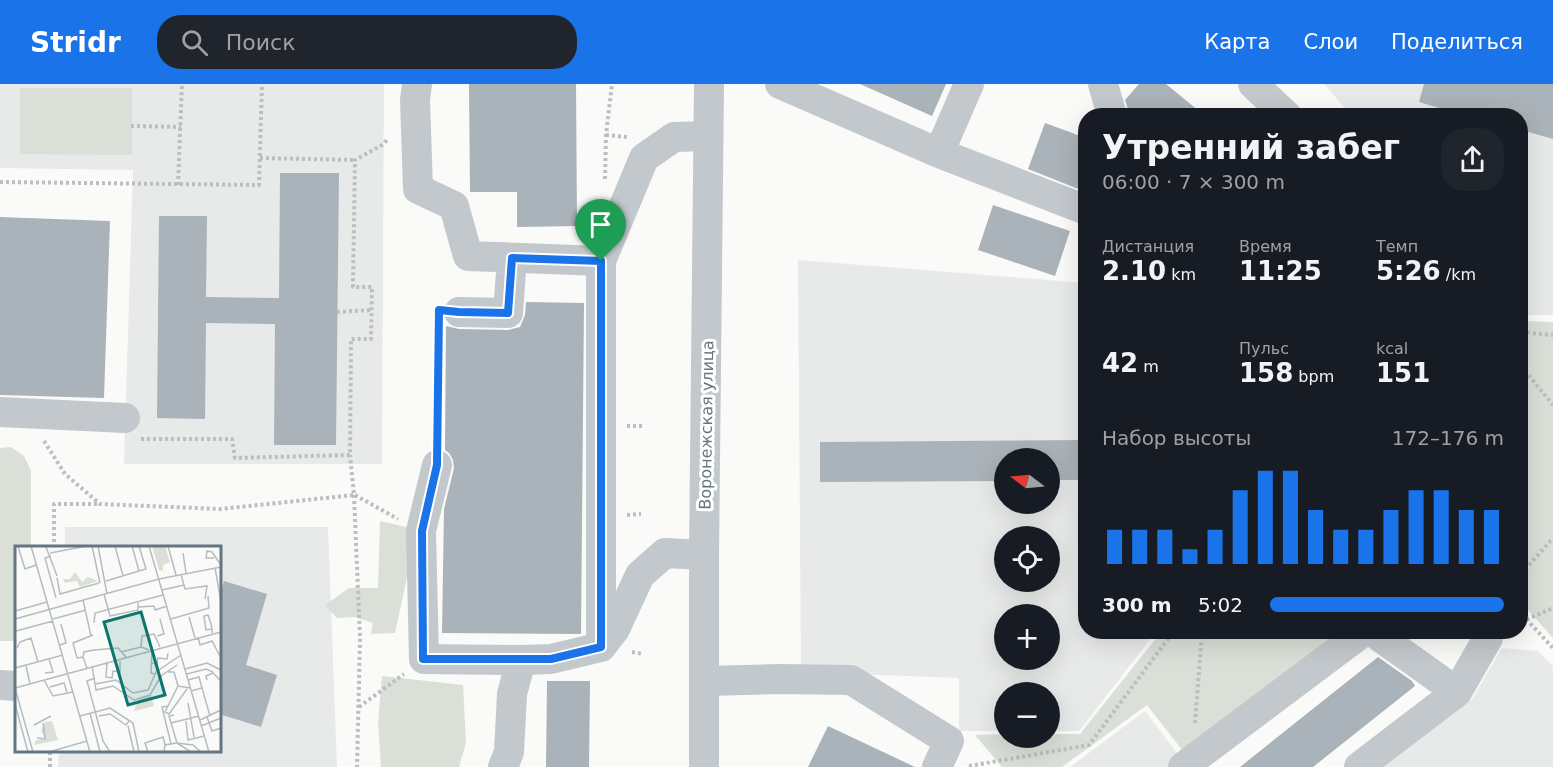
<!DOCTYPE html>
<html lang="ru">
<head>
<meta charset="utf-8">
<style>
  :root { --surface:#171b24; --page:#20242c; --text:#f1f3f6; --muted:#9ea1a6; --accent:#1a73e8 }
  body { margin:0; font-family:"DejaVu Sans",sans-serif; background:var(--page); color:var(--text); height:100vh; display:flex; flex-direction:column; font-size:22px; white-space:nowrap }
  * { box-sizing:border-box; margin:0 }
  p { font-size:20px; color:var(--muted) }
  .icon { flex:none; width:33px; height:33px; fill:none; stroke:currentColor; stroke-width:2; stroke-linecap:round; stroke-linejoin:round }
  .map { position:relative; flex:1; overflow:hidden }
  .sheet { position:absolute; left:1078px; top:24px; width:450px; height:531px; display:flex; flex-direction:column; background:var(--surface); border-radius:24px; box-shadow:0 6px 24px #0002 }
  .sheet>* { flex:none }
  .needle { width:39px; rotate:286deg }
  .tools { position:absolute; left:994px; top:364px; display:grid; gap:12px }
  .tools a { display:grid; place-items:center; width:66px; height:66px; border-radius:50%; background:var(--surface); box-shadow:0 6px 24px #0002; font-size:30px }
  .pin { position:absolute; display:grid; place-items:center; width:51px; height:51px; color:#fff; margin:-62px -26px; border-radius:50% 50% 50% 0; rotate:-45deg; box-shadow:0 0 6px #0007 }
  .pin .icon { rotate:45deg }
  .round { display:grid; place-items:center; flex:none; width:63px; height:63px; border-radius:24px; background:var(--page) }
  .head { display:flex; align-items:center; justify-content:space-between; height:102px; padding:0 24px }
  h1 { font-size:33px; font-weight:700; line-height:45px }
  .metrics { display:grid; grid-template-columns:repeat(3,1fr); gap:9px; height:102px; padding:6px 24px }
  .metrics div { display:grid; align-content:center }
  .metrics b { font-size:26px; font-weight:700 }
  .metrics small { font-size:16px; font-weight:400 }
  .metrics p { font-size:16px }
  .chart { height:168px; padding:12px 24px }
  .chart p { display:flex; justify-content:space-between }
  .chart svg { width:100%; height:108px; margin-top:6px; stroke:var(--accent); stroke-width:6 }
  ul { padding:0 24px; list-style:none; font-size:20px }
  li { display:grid; grid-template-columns:96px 72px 1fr; align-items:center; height:45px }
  li i { height:15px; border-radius:8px; background:var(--accent) }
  header { display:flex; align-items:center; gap:36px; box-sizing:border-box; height:84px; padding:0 30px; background:var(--accent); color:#fff }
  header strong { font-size:28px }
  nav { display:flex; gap:33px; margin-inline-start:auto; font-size:21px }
  .search { width:420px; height:54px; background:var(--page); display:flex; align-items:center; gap:15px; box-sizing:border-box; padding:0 21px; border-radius:24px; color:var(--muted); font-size:22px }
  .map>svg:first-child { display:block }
  .built { fill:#e8e9e9; fill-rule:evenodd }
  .green { fill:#dadfd7 }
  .building { fill:#aab3b9 }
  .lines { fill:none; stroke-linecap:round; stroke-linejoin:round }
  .path { stroke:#bbbfc2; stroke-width:4; stroke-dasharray:3 3; stroke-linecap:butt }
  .minor { stroke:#c3c8cc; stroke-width:30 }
  .route-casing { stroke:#fff; stroke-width:12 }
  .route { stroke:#1a73e8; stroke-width:8 }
  .labels { text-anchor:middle; stroke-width:6; stroke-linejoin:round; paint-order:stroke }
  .street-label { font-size:16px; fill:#657683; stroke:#fff }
  .inset-road { fill:none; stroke:#b5bdc2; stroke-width:1.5 }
  .view { fill:#0f766e; fill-opacity:0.15; stroke:#0f766e; stroke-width:3 }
  .inset-edge { fill:none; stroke:#657683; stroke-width:3 }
</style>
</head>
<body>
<header>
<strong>Stridr</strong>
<div class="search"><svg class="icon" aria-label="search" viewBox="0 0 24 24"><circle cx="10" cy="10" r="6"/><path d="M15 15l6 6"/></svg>Поиск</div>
<nav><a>Карта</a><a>Слои</a><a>Поделиться</a></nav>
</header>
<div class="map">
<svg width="1553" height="683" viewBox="0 0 1553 683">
  <rect width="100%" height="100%" fill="#fafaf8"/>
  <!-- built -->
  <path class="built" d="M 0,0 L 384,0 L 382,380 L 124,380 L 133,86 L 0,84 Z
    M 1324,0 L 1553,0 L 1553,231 L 1521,231 L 1521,32 L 1351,31 Z
    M 798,176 L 1086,199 L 1086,548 L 1156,548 L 1079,647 L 1050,647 L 1050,609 L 1005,609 L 1005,647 L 959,647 L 959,594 L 801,588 ZM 1005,375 L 1050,375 L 1050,420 L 1005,420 ZM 1005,453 L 1050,453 L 1050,498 L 1005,498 ZM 1005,531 L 1050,531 L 1050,576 L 1005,576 Z
    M 65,443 L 328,443 L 337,683 L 58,683 L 59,667 L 219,666 L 219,464 L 65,464 Z
    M 1502,564 L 1538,567 L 1553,582 L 1553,683 L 1384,683 L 1472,615 Z
    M 1145,627 L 1182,676 L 1172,683 L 1070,683 Z"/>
  <!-- green -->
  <path class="green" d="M 20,4 L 132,4 L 132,71 L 20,70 Z
    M 1521,237 L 1553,238 L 1553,554 L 1521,518 Z
    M 11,363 L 24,372 L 31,387 L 31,464 L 16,464 L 16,555 L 13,557 L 0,557 L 0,364 Z
    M 380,437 L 406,443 L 411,475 L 395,549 L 371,550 L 373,539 L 355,533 L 337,534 L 325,521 L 349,504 L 378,504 Z
    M 1161,548 L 1353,548 L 1186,671 L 1147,621 L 1062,683 L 1002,683 L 975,651 L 1005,650 L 1005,654 L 1050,654 L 1050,650 L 1080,650 Z
    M 382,592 L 463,601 L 466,659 L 459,683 L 381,683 L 378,639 Z"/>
  <!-- building -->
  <path class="building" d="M 469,0 L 576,0 L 577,142 L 517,143 L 517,108 L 470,108 Z
    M 860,0 L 946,0 L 932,32 Z
    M 1139,0 L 1166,0 L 1205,32 L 1133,32 L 1129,28 L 1125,16 Z
    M 1424,0 L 1553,0 L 1553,55 L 1521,46 L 1521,32 L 1466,32 L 1419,18 Z
    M 1045,39 L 1086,54 L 1086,108 L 1028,85 Z
    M 280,89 L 339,89 L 336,361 L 274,361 L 275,240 L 206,239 L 205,335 L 157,334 L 159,132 L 207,132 L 206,213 L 279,214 Z
    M 993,121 L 1070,147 L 1055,192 L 978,166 Z
    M 0,133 L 110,137 L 104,314 L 0,311 Z
    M 526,218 L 584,219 L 581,550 L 442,549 L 444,425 L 454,384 L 453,376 L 449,369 L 445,366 L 446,242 L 459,245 L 508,246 L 520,243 L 525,231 Z
    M 1086,356 L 1086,396 L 1050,396 L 1050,375 L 1005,375 L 1005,397 L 820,398 L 820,358 Z
    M 224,497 L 267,510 L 246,581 L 277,591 L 261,643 L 219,630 L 219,514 Z
    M 1378,573 L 1412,597 L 1415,602 L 1313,683 L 1240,683 Z
    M 547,597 L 590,597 L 589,683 L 546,683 Z
    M 828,642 L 915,683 L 808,683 Z"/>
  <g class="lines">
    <!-- path -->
    <path class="path" d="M 131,42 L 181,43
      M 606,51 L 627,53
      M 260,74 L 355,76
      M 605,95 L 606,51 L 612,0
      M 0,98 L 259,101 L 262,0
      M 178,101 L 182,0
      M 337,228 L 371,226
      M 1521,248 L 1553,251
      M 1521,282 L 1553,321
      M 627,342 L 642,342
      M 141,355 L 232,355 L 235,374 L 350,371 L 351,255 L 371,255 L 372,203 L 353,203 L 355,76 L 384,60 L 388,54
      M 437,355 L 439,246
      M 44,357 L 65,390 L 100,420 L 220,425 L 354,411 L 350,371
      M 354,411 L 360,554 L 357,683
      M 355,411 L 398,435
      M 627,431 L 641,430
      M 54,464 L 54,420 L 99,420
      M 1521,490 L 1553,454
      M 1521,532 L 1527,536 L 1553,564
      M 1521,538 L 1553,524
      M 632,568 L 643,570
      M 359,623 L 404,590
      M 1195,639 L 1202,548
      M 969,682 L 1089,661 L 1173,548
      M 50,683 L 50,666"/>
    <!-- minor -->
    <path class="minor" d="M 417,0 L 415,16 L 418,105 L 454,122 L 468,172 L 601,177 L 644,74 L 674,53 L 708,52
      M 780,0 L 939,69 L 1086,126
      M 1103,0 L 1112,32
      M 1253,0 L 1287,32
      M 939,69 L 969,0
      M 459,228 L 508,229 L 512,174
      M 0,328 L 125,334
      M 437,381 L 421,447 L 424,575 L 521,576
      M 1373,548 L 1457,608
      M 601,563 L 601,177
      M 705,597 L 778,595 L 851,596 L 949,657 L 937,683
      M 0,601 L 16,602
      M 503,683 L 509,668 L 512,610 L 521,576 L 551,575 L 601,563 L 615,545 L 640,491 L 665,469 L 704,471
      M 704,683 L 704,471 L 709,0
      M 1183,683 L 1363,548
      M 1359,683 L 1457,608 L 1488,554 L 1488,548"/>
  </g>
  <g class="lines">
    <!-- route casing -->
    <g class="route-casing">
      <path id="route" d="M 512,174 L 601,177 L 601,563 L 551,575 L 423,575 L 422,447 L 437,381 L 439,226 L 459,228 L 508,229 Z"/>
    </g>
    <!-- route -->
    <use href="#route" class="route"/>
  </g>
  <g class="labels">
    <!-- street labels -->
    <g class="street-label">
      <text transform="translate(706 341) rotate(-89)" y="6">Воронежская улица</text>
    </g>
  </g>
  <!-- overview -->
  <g transform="translate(15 462)">
    <rect width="206" height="206" fill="#fafaf8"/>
    <path d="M 137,0 L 150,0 L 155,16 L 148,19 L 148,25 L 144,24 ZM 60,26 L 67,36 L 73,31 L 83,35 L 65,41 L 62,35 L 50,37 L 48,33 L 55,33 ZM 136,149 L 139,160 L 119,165 L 123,153 ZM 37,175 L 43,194 L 19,199 L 21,194 L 31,193 L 26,185 L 30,176 Z" fill="#dadfd7"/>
    <path class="inset-road" d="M 3,0 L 10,23 L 21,19M 16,0 L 75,206M 77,0 L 85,37M 83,0 L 92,48M 100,0 L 108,30M 124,0 L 131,23 L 124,25M 134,0 L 194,206M 153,0 L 161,29M 31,1 L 42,30M 35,7 L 72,0M 168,7 L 171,27M 36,10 L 30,12 L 41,52M 199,12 L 191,12 L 192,5 L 197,6 L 206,19M 200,22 L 206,55M 166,28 L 170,43 L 192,40 L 190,53M 42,32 L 45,48 L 84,37M 91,35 L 124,25 L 117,0M 147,44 L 169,39M 89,48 L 95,70 L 123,64 L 123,57M 68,54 L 76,90M 123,61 L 139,60 L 140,64 L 152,60M 0,65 L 32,56M 174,71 L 180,92M 0,73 L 144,33 L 206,21M 38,73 L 71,64M 156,73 L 194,62 L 193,50M 79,77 L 80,67 L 148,49M 197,83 L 191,84 L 189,70 L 193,69 L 196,78 L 197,83 L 197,87M 1,85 L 38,75M 142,90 L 149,88 L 145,73M 183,91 L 185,99 L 197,95 L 206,112M 45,99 L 51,97 L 46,78M 2,102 L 5,96 L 16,92 L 23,116M 134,104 L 126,101 L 127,90 L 139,88 L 145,101M 137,104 L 136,127 L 140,128M 106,106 L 126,101M 68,111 L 69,106 L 79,104 L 103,102 L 111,111M 92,116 L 91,131 L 97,132 L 98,125 L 105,126 L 105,113M 137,117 L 142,118 L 143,112 L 152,113 L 153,107M 11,120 L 15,138M 77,120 L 80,138 L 101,134 L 118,147 L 133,144 L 141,126 L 166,109M 0,122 L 48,109M 72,122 L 68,111 L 62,112 L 58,97 L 78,89M 170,123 L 192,117 L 206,124M 153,126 L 159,126 L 163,140M 30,127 L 38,126 L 34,113M 172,128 L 191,123 L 198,126M 80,132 L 72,135 L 88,195 L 95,206M 29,134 L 38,150 L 58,146M 173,134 L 184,131 L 187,142 L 176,145M 192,134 L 191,130 L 198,127 L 206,135M 80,138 L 81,144 L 98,140 L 119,154 L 135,149 L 146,130 L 162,119M 35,141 L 49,137 L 52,146M 0,142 L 206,86M 0,142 L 18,206M 187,142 L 195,170M 172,143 L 154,168 L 150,166 L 163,140 L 175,142M 173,157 L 179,191M 0,158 L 13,206M 153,160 L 147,161 L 156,198M 75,167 L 85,206M 65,170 L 95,162 L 118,177 L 124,206M 84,170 L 95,168 L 111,179 L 114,175M 192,171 L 197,185 L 206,182M 185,174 L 206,164M 171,175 L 173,194 L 189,190M 156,177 L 184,170M 19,179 L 36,170M 113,180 L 119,206M 186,180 L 206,172M 22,192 L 30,193 L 28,177M 34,206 L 72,195M 133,206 L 130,197 L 148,191 L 150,199M 149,206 L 150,199 L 162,197 L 154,170 L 159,169M 176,206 L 162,197 L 178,199 L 186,206"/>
    <path class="view" d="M 126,66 L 150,149 L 113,159 L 89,76 Z"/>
    <rect width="206" height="206" class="inset-edge"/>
  </g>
</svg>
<div class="tools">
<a><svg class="needle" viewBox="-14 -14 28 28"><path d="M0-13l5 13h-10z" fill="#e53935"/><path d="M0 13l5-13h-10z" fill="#9ea1a6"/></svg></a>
<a><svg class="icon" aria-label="locate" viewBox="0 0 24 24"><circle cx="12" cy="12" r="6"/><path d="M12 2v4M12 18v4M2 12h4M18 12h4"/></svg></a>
<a>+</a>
<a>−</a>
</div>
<div class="pin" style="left:601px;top:177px;background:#1e9e55"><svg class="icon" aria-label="arrive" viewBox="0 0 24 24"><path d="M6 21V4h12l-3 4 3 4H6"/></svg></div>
<section class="sheet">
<div class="head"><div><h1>Утренний забег</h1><p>06:00 · 7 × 300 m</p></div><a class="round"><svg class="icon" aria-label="share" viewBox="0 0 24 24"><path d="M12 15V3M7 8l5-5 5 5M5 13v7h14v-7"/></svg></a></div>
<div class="metrics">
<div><p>Дистанция</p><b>2.10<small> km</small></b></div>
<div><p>Время</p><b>11:25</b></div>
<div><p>Темп</p><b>5:26<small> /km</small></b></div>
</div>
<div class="metrics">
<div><b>42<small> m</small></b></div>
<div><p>Пульс</p><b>158<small> bpm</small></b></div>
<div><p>kcal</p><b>151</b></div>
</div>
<div class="chart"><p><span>Набор высоты</span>172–176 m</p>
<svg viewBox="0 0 160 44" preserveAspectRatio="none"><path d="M5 44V30M15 44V30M25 44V30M35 44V38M45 44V30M55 44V14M65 44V6M75 44V6M85 44V22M95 44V30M105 44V30M115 44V22M125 44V14M135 44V14M145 44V22M155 44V22"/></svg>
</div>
<ul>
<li><b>300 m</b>5:02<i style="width:100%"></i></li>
</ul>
</section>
</div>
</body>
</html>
